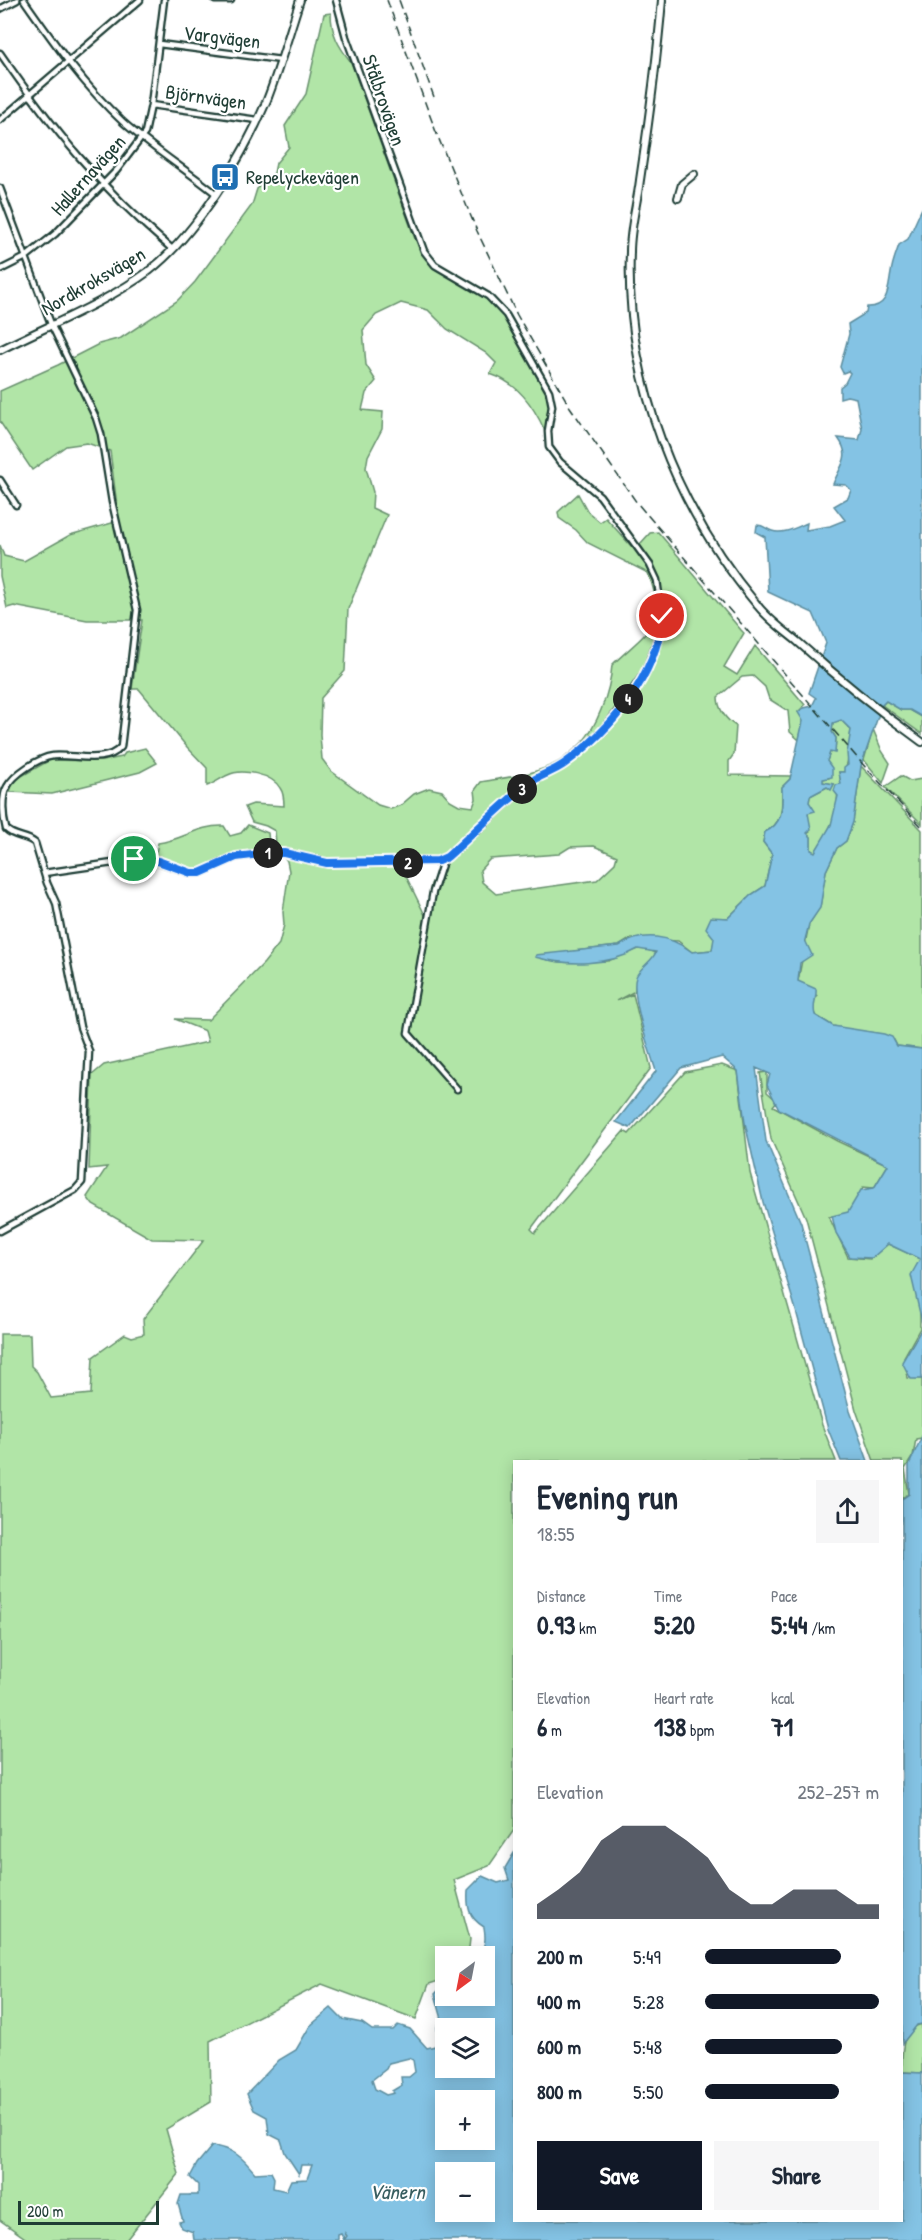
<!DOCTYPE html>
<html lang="en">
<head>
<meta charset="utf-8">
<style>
  :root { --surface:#fff; --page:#f6f6f7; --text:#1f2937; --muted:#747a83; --accent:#111827 }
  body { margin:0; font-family:"Patrick Hand",sans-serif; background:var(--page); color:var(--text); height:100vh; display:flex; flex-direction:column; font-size:22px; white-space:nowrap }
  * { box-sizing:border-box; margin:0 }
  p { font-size:20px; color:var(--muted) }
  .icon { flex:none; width:33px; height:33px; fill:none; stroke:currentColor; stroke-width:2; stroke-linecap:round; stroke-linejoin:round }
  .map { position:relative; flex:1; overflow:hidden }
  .panel { position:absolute; left:513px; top:1460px; width:390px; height:762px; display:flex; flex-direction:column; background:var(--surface); border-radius:0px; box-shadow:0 3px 15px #0003 }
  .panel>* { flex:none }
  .needle { width:39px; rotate:212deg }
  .fabs { position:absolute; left:435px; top:1946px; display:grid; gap:12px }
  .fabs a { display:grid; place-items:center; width:60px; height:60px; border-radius:0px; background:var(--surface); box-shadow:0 3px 15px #0003; font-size:30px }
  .scale { position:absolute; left:18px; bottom:15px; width:141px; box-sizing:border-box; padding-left:6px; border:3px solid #1f3d34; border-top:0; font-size:16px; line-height:21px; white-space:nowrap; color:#1f3d34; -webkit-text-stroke:4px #fff; paint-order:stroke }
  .pin { position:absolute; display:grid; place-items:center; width:51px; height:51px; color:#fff; margin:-26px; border:3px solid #fff; border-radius:50%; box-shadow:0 2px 6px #0007 }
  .km { position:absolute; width:30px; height:30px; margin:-15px; border-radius:50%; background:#222; color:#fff; font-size:16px; line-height:30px; text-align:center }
  .round { display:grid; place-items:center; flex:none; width:63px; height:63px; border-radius:0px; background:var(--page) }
  .overview { display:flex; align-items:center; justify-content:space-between; height:102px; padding:0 24px }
  h1 { font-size:33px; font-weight:700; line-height:45px }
  .stats { display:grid; grid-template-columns:repeat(3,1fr); gap:9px; height:102px; padding:6px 24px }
  .stats div { display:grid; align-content:center }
  .stats b { font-size:26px; font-weight:700 }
  .stats small { font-size:16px; font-weight:400 }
  .stats p { font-size:16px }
  .chart { height:168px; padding:12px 24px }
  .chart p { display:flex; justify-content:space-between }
  .chart svg { width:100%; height:108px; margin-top:6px; fill:var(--accent); opacity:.7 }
  .primary-button { display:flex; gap:12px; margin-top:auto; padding:12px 24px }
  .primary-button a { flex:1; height:69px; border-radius:0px; background:var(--accent); color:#fff; font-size:24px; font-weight:700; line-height:69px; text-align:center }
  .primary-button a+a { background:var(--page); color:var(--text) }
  ul { padding:0 24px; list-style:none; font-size:20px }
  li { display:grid; grid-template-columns:96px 72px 1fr; align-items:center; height:45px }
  li i { height:15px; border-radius:8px; background:var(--accent) }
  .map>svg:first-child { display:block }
  .green { fill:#b1e5a7; stroke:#68916e; stroke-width:1.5; fill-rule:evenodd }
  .water { fill:#84c3e4; stroke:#5c8d9e; stroke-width:1.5; fill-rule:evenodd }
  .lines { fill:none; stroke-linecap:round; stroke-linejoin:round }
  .street-casing { stroke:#1f3d34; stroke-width:9 }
  .secondary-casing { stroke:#1f3d34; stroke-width:10 }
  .street { stroke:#fff; stroke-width:4.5 }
  .secondary { stroke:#fff; stroke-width:6 }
  .rail { stroke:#1f3d34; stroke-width:1.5; stroke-dasharray:9 4.5; stroke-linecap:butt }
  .route-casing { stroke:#fff; stroke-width:12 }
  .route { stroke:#1a73e8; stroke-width:8 }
  .labels { text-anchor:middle; stroke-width:4.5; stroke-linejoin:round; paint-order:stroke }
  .street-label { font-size:20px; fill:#1f3d34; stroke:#fff }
  .poi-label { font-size:20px; fill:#1f3d34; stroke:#fff; text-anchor:start }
  .water-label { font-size:21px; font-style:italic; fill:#385e60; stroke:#fff }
</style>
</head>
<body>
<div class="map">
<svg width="922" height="2240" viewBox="0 0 922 2240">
  <rect width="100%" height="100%" fill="#fff"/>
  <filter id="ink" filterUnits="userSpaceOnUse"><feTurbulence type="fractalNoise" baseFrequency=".0167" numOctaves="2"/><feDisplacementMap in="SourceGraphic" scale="12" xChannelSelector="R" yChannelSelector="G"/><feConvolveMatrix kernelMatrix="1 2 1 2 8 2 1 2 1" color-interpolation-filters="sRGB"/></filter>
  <g filter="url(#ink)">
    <!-- green -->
    <path class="green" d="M 331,13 C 331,34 339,47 351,62 L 415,239 C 436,277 463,278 493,303 C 508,315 544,379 548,399 C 551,411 549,420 545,431 C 533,405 518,383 490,374 L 496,363 L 486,353 L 447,329 L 428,310 L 401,303 L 376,315 L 363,330 L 366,365 L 376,381 L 366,393 L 362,410 L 383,412 L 382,429 L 368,456 L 366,468 L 373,492 L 372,508 L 387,515 L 348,609 L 345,671 L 321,698 L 320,735 L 322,759 L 331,771 L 378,805 L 391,809 L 401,805 L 414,794 L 429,788 L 442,791 L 450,800 L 459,805 L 473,807 L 476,799 L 475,790 L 481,782 C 538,772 577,770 601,710 C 607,695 611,682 612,665 C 647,631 669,626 648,573 L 588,543 L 576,530 L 559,518 L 558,512 L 578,494 L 588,512 L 600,522 L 606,518 L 631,546 L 640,544 L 650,533 L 658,532 L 741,630 L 744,633 L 724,667 L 737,675 L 755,646 L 805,705 L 798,712 L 804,721 L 799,740 L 790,732 L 788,711 L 769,699 L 765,687 L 753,676 L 742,677 L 718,697 C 718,709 726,720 736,726 L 734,754 L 729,761 L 729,775 L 791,776 L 790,779 L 782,787 C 782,806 784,823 765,832 L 763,842 L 772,854 L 765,886 L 751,895 L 728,918 L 720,918 L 712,950 L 692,952 L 678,941 L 630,939 L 619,946 L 574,951 L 543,959 L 560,962 L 608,961 L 641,948 L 657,953 C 647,967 635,972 635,991 L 616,1001 L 633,994 L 651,1068 L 531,1229 L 535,1233 L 624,1131 L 629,1134 L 685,1072 L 722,1065 L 738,1071 L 750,1173 L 822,1425 L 836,1461 L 514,1461 L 514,1830 L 489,1866 L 454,1880 L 470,1939 L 468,1956 L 446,1956 L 445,1979 L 429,1984 L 416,2019 L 322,1984 L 210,2041 L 211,2102 L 166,2129 L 179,2174 L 126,2240 L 28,2240 L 0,2220 L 0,1334 L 30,1334 L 31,1366 L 37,1372 L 51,1398 L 91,1394 L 93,1357 L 125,1334 L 132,1337 L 144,1334 L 143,1319 L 204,1240 L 152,1239 L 93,1205 L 87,1197 L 107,1167 L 89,1169 L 92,1075 L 104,1065 L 208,1042 L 205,1031 L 175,1019 L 208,1020 L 264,963 L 279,944 L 284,925 L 283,912 L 289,871 L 287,861 L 276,844 L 275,831 L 266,826 L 252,822 L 245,807 L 253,804 L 284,806 C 284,801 283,792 280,788 C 272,774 241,768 228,775 C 221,778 215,783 207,786 L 207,768 L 187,747 L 139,689 L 132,689 L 142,620 L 87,620 L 14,606 L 7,608 L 0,576 L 0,545 L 4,556 L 24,561 L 70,535 L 119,521 L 110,451 L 87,443 L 66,446 L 32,470 L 0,422 L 0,391 L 58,365 L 99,344 L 121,338 L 177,301 L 195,282 L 252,205 L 257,189 L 274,173 L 276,163 L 289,147 L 285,126 L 306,94 L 324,14 ZM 594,846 L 617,856 L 615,863 L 597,880 L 496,894 L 482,882 L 480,870 L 490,859 L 559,854 L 570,847 ZM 441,857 L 441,868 L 431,884 L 426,917 L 398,860 Z
      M 886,701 L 901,710 L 910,710 L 922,717 L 922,734 L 882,705 Z
      M 841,720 L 851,730 C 849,743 850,762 844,772 L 839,772 L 841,784 L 837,787 C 840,812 829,832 815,852 L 811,851 L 811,837 L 807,833 L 810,831 L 807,818 L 810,796 L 827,787 L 831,789 L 834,784 L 822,782 L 823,779 L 829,778 L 827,761 L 830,752 L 835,752 L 836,738 L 832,732 L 833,722 Z
      M 873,729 L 882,751 L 890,763 L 883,783 L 864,760 Z
      M 145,748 L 157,763 L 140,772 L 52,794 L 10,792 L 12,784 L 18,778 L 50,760 L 102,761 L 122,757 L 125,753 Z
      M 861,766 L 922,830 L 922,1049 L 897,1046 L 894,1040 L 833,1026 L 815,1015 L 812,1006 L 817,996 L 798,981 L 809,924 L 820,907 L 826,871 L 837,848 L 846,841 L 853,822 Z
      M 901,776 L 910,781 L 922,779 L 922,824 L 885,787 Z
      M 248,825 L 268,833 L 269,844 L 274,852 L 234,856 L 202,870 L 194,870 L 155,857 L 158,843 C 183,840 198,825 224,826 L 230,836 L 241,833 Z
      M 767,1072 L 767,1092 L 777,1101 L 773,1106 L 837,1141 L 888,1165 L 874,1188 L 863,1187 L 851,1212 L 829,1217 L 848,1257 L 870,1259 L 888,1244 L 920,1259 L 920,1328 L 904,1357 L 908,1378 L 922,1379 L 922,1438 L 916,1439 L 913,1456 L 905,1469 L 909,1494 L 902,1498 L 902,1461 L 874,1461 L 856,1410 L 806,1218 L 771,1139 L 760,1073 Z
      M 922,2024 L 922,2073 L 902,2072 C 902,2054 900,2029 922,2024 Z"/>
    <!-- water -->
    <path class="water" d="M 922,208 L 922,717 L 910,710 L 901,710 L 886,701 L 882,705 L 861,766 L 853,822 L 846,841 L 837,848 L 826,871 L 820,908 L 809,924 L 805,940 L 812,955 L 800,963 L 798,981 L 816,989 C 817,999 812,1005 815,1015 L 833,1026 L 884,1034 L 892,1037 L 897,1046 L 922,1049 L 922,1322 L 911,1275 L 920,1259 L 888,1244 L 872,1258 L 850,1257 L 836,1233 L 832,1216 L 848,1212 L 861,1190 L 874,1188 L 888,1165 L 779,1109 L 767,1085 L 770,1074 L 756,1068 L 766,1141 L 801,1223 L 850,1411 L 868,1461 L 841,1461 L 828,1429 L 795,1307 L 763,1202 L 745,1123 L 738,1071 L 722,1057 L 681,1068 L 630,1128 L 616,1122 L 656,1071 C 650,1052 630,994 636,977 C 640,967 652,962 656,952 L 638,949 C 609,966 567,966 535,957 L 536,955 L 619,946 C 643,931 670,935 692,952 L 712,950 L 714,938 L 706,928 L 711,917 L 728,918 L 751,895 L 765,886 L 772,854 L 763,842 L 765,832 C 785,823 782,805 782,787 L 790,779 L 803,721 L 798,712 L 804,708 L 812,706 L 816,698 L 809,693 L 826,643 L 813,613 L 768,592 L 765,537 L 756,532 L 757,525 C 765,525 765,529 772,531 C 783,535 797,527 807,523 L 806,530 L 830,526 L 845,520 L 834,506 L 848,498 L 851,490 L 846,485 L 833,484 C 841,464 852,457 838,438 L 859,440 L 862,429 L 856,398 L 847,396 L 840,398 L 840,387 L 845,383 L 850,373 L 848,371 L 843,373 L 840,367 L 849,334 L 848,324 L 866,313 L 867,307 C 889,308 888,288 891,273 C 892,263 896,254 899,245 L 908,239 ZM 841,720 L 851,730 L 847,753 L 848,765 L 844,768 L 844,772 L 839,772 L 841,784 L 836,785 L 834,791 L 838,796 L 831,825 L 815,852 L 811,850 L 811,837 L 807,833 L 811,829 L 808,813 L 815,811 L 809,802 L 810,796 L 827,787 L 831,790 L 834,784 L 823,782 L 823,779 L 832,777 L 832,768 L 827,761 L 830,752 L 835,753 L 836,738 L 832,732 L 833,723 Z
      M 922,1328 L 922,1379 L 911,1379 L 902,1362 Z
      M 922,1436 L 922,2024 L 917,2025 L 902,2044 L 902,1499 L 909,1494 L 909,1465 Z
      M 514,1853 L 514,2220 L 902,2220 L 902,2072 L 922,2073 L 922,2240 L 344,2240 L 347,2236 L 345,2233 L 344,2240 L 341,2234 L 338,2235 L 338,2240 L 194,2240 L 193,2232 L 182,2228 L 179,2222 L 183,2221 L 178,2204 L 181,2195 L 198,2195 L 198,2185 L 190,2177 L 197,2164 L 212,2146 C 233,2148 242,2157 255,2173 L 271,2172 L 274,2178 L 273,2188 L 286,2191 L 291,2180 L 307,2179 L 312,2165 L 301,2165 L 299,2174 L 285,2153 L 281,2140 L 269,2134 L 267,2117 L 254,2110 L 247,2094 L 279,2060 L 296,2050 L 310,2026 L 331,2008 L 342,2019 L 362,2023 L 372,2030 L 393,2030 L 398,2025 L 410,2029 L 427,2048 L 435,2046 L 438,2037 L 437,2027 L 442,2019 L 435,1994 L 445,1984 L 446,1995 L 462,1995 L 462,1998 L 484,1995 L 485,1979 L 490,1973 L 485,1972 L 484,1956 L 476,1956 C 486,1948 486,1939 484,1927 C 468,1917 467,1907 468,1890 L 482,1876 L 498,1883 L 509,1880 L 505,1868 ZM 446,2028 L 484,2028 L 484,2067 L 446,2067 ZM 409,2058 L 413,2060 L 415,2072 L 409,2077 L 401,2077 L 402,2085 L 392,2091 L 394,2093 L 386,2095 L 375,2089 L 372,2080 L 386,2069 L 389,2063 ZM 446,2100 L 484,2100 L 484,2139 L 446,2139 ZM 446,2172 L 484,2172 L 484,2211 L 446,2211 Z"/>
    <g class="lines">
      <!-- street casing -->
      <g class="street-casing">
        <path id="street" d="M 24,0 C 54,43 85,87 123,122 C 152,148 185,169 215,193
          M 215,0 L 231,0
          M 0,9 L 17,0
          M 159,44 L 281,60
          M 0,53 C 53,130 101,188 172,249
          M 151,105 L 257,120
          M 0,120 L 140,0
          M 0,188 L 51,324 L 96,418 L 101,434 L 112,502 L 137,610 L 121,747 C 106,765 73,754 53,756 C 38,758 14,774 7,787 C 1,797 3,818 6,829 C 15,838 26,835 35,843 L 47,883 L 56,903 L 80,1027 L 89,1051 L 82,1182 L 75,1190 L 0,1231
          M 0,270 L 26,257 L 55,234 L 117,170 L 145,133 L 151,105 L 164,0
          M 0,480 L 16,505
          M 444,858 L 433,892 L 408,1033 L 457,1089
          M 44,873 L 147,858 L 191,873 L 200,873 L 236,857 L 269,853 L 284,853 L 327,863 L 438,861 L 447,857 L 531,781 L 561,766 L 604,730 L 646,671 L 661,629 L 662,616 L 657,580 L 650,565 L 600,496 L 560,462 L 549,447 L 548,431 L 552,406 L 549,391 L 506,315 L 488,296 L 435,265 L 424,251 L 346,37 L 336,0"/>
      </g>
      <!-- secondary casing -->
      <g class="secondary-casing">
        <path id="secondary" d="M 662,0 C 657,60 649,120 640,180 C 637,204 630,227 630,252 C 625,380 676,508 758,606 C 769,620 785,631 798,642 C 838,678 879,711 922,742
          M 678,198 L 682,184 L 694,174
          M 0,350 C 49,325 104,304 149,271 C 197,234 244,155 267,100 C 280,67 289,33 300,0"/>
      </g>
      <!-- street -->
      <use href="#street" class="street"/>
      <!-- secondary -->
      <use href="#secondary" class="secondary"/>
      <!-- rail -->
      <path class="rail" d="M 387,0 L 436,132 L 477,231 L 517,315 L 570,407 L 637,503 L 867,769 L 922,827
        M 399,0 L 434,97"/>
    </g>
  </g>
  <g class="lines" filter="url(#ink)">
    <!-- route casing -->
    <g class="route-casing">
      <path id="route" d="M 134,859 L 158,861 L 191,873 L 200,873 L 236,857 L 269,853 L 284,853 L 327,863 L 438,861 L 447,857 C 474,833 500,806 528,784 C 539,775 553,772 564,764 C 611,730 657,676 662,616"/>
    </g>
    <!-- route -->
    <use href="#route" class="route"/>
  </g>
  <!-- icons -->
  <defs>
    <g id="bus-square" transform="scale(1.5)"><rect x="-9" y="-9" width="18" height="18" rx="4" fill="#1f6fb2" stroke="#fff"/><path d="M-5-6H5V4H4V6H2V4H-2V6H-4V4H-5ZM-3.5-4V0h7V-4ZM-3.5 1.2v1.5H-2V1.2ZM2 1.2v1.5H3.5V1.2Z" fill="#fff"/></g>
  </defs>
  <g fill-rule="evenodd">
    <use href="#bus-square" x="225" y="177"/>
  </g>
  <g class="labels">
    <!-- street labels -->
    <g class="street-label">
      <text transform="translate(222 37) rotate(7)" y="7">Vargvägen</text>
      <text transform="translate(206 97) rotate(8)" y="7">Björnvägen</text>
      <text transform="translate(384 100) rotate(71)" y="7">Stålbrovägen</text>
      <text transform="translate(88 175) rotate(-48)" y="7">Hallernavägen</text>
      <text transform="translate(93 281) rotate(-30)" y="7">Nordkroksvägen</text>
    </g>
    <!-- poi labels -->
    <g class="poi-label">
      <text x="246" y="184">Repelyckevägen</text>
    </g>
    <!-- water labels -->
    <g class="water-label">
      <text x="397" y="2199">Vänern</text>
    </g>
  </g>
</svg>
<div class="fabs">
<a><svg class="needle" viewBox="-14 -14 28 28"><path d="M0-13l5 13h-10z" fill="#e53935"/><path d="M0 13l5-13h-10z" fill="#747a83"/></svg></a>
<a><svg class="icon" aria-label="layers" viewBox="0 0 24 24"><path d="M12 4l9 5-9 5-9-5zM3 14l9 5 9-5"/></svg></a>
<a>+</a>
<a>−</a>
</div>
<div class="scale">200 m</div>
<div class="pin" style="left:134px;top:859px;background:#1e9e55"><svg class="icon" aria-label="arrive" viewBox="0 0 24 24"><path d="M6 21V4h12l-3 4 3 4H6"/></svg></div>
<div class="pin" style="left:662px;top:616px;background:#d93025"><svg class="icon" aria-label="check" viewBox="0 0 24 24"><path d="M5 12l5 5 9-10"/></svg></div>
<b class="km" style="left:268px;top:853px">1</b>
<b class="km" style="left:408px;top:863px">2</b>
<b class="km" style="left:522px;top:789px">3</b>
<b class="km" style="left:628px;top:699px">4</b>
<section class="panel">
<div class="overview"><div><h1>Evening run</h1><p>18:55</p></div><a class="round"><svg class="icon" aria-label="share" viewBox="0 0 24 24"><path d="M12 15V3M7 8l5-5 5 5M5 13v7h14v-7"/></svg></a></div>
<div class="stats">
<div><p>Distance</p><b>0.93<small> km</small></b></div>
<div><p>Time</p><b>5:20</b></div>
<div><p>Pace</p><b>5:44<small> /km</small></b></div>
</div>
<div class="stats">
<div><p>Elevation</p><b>6<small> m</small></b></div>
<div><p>Heart rate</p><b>138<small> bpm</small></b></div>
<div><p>kcal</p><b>71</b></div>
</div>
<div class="chart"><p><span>Elevation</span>252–257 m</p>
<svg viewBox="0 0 160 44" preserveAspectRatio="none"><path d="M0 44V38L10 32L20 25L30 12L40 6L50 6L60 6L70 12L80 19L90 32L100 38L110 38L120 32L130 32L140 32L150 38L160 38V44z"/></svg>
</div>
<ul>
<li><b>200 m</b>5:49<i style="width:78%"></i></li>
<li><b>400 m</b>5:28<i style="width:100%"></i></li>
<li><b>600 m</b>5:48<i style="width:79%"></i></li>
<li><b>800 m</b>5:50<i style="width:77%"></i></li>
</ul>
<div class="primary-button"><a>Save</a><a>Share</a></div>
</section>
</div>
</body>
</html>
